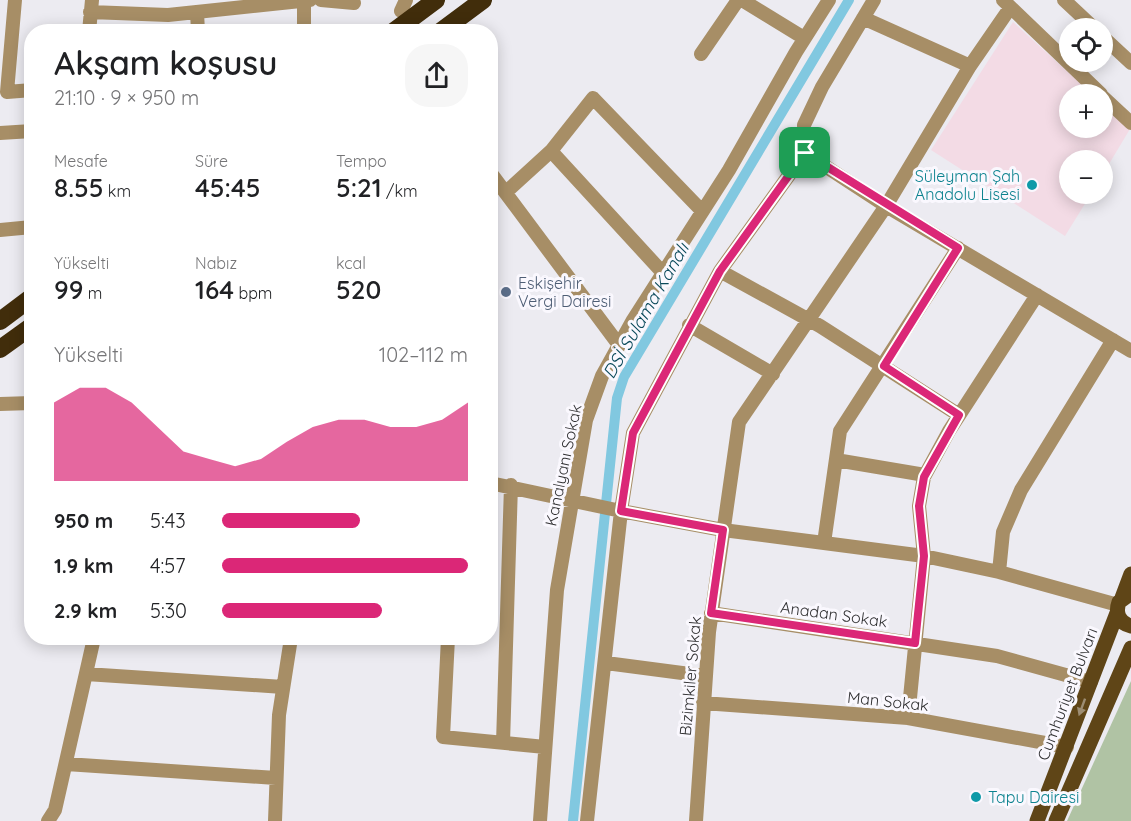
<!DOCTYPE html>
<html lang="tr">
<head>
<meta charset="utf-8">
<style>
  :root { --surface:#fff; --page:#f6f6f6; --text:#202124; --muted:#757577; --accent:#db2777 }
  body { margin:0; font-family:Quicksand,sans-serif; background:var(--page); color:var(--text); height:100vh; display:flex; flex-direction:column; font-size:22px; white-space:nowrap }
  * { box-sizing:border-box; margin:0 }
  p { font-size:20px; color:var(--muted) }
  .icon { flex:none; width:33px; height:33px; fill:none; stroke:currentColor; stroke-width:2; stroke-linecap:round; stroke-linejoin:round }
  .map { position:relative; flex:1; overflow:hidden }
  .panel { position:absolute; left:24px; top:24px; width:474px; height:621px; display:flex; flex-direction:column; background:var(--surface); border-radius:24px; box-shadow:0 3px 15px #0003 }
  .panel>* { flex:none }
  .fabs { position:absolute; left:1059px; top:18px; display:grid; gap:12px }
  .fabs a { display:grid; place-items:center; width:54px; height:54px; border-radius:50%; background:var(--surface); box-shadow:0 3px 15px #0003; font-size:30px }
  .pin { position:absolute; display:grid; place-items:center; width:51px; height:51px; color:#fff; margin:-26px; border-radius:12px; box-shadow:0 3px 9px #0006 }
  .round { display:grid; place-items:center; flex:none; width:63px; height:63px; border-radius:24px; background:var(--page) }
  .overview { display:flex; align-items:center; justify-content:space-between; height:102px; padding:0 30px }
  h1 { font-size:33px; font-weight:600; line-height:45px }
  .figures { display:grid; grid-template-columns:repeat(3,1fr); gap:9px; height:102px; padding:6px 30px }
  .figures div { display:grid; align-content:center }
  .figures b { font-size:26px; font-weight:600 }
  .figures small { font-size:16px; font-weight:400 }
  .figures p { font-size:16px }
  .chart { height:168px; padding:12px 30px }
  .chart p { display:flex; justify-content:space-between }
  .chart svg { width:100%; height:108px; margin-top:6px; fill:var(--accent); opacity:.7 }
  ul { padding:0 30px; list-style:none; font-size:20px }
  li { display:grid; grid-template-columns:96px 72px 1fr; align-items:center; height:45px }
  li i { height:15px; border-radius:8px; background:var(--accent) }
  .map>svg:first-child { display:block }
  .education { fill:#f3dbe5 }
  .green { fill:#b0c3a4 }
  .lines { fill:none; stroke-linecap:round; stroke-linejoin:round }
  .canal { stroke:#81c8e0; stroke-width:10 }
  .minor { stroke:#a78e66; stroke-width:14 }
  .major { stroke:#5f4517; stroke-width:15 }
  .highway { stroke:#412d0b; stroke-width:18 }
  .oneway { fill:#9d8d73 }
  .route-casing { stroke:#fff; stroke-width:12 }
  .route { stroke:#db2777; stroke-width:8 }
  .culture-dot { fill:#0f9aa8; stroke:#faf8fe; stroke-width:2 }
  .service-dot { fill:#5c6f8a; stroke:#faf8fe; stroke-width:2 }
  .labels { text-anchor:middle; stroke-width:6; stroke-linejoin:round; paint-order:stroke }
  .culture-label { font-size:16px; fill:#0d838f; stroke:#faf8fe; text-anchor:end }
  .service-label { font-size:16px; fill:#4e5e75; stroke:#faf8fe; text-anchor:start }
  .street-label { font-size:16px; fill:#303032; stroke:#faf8fe }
  .water-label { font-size:18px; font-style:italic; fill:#0b4a5b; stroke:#faf8fe }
</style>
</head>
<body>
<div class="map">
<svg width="1131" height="821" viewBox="0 0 1131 821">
  <rect width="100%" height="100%" fill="#ecebf1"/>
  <!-- education -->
  <path class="education" d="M 1013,22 L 1092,94 L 1070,94 L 1070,128 L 1102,128 L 1103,104 L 1130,129 L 1103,174 L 1102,160 L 1070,160 L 1070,194 L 1091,194 L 1065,236 L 931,150 Z"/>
  <!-- green -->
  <path class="green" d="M 1131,681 L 1131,821 L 1067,821 Z"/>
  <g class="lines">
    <!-- canal -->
    <path class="canal" d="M 573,821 L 617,398 L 624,377 L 849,0"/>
    <!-- minor -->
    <path class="minor" d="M 15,0 L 7,92 L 32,90
      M 321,0 L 354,3
      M 742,0 L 804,38
      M 874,0 L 822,87 L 804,125 L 805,153 L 886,206 L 970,66 L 1010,8
      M 1003,0 L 1101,94
      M 1064,0 L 1094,28
      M 401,11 L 406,0
      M 90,12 L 168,15 L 310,0
      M 197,12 L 198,32
      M 863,18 L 970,66
      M 89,32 L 92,0
      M 304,32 L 304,1
      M 1102,36 L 1131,63
      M 701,54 L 738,0
      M 1102,96 L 1131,123
      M 0,133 L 32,131
      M 551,151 L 663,273
      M 805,153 L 720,271 L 633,433 L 621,511 L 723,530 L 824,543 L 840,431 L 958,248
      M 490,172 L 619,345
      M 506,192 L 551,151 L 593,98 L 702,211
      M 0,230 L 32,227
      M 720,271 L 820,326 L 959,415
      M 689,325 L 773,374
      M 0,404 L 32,403
      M 836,460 L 925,475
      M 490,483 L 621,511 L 587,821
      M 824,543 L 924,556 L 999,572 L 1118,605
      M 999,572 L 1003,532 L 1021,490 L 1113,340
      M 711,613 L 997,656 L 1091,682
      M 448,638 L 443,737 L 545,747
      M 606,663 L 705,676
      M 86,674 L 283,687
      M 703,703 L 908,718 L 1067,747
      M 908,718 L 924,556 L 919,506 L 924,477 L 949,431 L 1037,295
      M 503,743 L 511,485
      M 66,764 L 276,778
      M 48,821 L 55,810 L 94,638
      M 275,821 L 279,715 L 291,638
      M 540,821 L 557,590 L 586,420 L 602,376 L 633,320 L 729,170 L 796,52 L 829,0
      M 696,821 L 709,632 L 739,422 L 886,206 L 1131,351"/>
    <!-- major -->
    <path class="major" d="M 1131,593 L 1119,602 C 1115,613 1119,623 1131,626
      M 1122,598 L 1131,574
      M 1037,821 L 1117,613
      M 1056,821 L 1131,648"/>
    <!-- highway -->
    <path class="highway" d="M 393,32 L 436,0
      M 440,32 L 483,0
      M 0,321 L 32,297
      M 0,349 L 32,326"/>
  </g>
  <!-- one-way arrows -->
  <defs><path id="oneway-solid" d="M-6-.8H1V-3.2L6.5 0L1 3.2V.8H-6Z" transform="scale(1.5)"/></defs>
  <use class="oneway" href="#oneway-solid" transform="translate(1082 707) rotate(110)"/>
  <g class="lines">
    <!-- route casing -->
    <g class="route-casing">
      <path id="route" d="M 805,153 L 958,248 L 884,366 L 959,415 L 924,477 L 919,506 L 924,556 L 915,643 L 711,613 L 723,530 L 621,511 L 633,433 L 720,271 Z"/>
    </g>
    <!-- route -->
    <use href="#route" class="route"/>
  </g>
  <!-- markers -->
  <g class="culture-dot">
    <circle cx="1032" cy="185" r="6"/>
    <circle cx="976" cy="797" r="6"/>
  </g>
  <circle class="service-dot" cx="506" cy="292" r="6"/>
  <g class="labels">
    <!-- culture labels -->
    <g class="culture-label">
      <text x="1020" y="182">Süleyman Şah<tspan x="1020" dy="18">Anadolu Lisesi</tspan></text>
      <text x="988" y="803" text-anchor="start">Tapu Dairesi</text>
    </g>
    <!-- service labels -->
    <g class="service-label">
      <text x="518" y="289">Eskişehir<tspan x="518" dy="18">Vergi Dairesi</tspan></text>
    </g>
    <!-- street labels -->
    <g class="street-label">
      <text transform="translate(563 465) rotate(-78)" y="6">Kanalyanı Sokak</text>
      <text transform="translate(834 614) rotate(8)" y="6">Anadan Sokak</text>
      <text transform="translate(690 676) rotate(-85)" y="6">Bizimkiler Sokak</text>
      <text transform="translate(1067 694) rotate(-69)" y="6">Cumhuriyet Bulvarı</text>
      <text transform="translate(888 701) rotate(6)" y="6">Man Sokak</text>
    </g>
    <!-- water labels -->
    <g class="water-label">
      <text transform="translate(646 311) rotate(-60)" y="6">DSİ Sulama Kanalı</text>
    </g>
  </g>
</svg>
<div class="fabs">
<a><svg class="icon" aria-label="locate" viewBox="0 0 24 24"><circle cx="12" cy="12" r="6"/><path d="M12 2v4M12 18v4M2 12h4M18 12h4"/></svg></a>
<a>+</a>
<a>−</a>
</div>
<div class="pin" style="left:805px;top:153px;background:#1e9e55"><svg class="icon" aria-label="arrive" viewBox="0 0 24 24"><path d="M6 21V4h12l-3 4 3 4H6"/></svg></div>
<section class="panel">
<div class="overview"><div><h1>Akşam koşusu</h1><p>21:10 · 9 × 950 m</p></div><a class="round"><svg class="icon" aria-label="share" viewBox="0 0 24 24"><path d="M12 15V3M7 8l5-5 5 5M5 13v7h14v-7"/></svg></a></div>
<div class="figures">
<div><p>Mesafe</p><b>8.55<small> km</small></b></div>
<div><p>Süre</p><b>45:45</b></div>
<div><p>Tempo</p><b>5:21<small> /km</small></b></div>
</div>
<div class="figures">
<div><p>Yükselti</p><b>99<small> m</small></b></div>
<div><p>Nabız</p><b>164<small> bpm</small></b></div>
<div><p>kcal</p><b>520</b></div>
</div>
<div class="chart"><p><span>Yükselti</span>102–112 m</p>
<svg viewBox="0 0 160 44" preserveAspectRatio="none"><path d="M0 44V12L10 6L20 6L30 12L40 22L50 32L60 35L70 38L80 35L90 28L100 22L110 19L120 19L130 22L140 22L150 19L160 12V44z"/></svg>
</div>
<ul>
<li><b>950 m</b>5:43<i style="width:56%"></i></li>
<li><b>1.9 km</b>4:57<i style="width:100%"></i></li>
<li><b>2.9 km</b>5:30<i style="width:65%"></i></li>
</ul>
</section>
</div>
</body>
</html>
